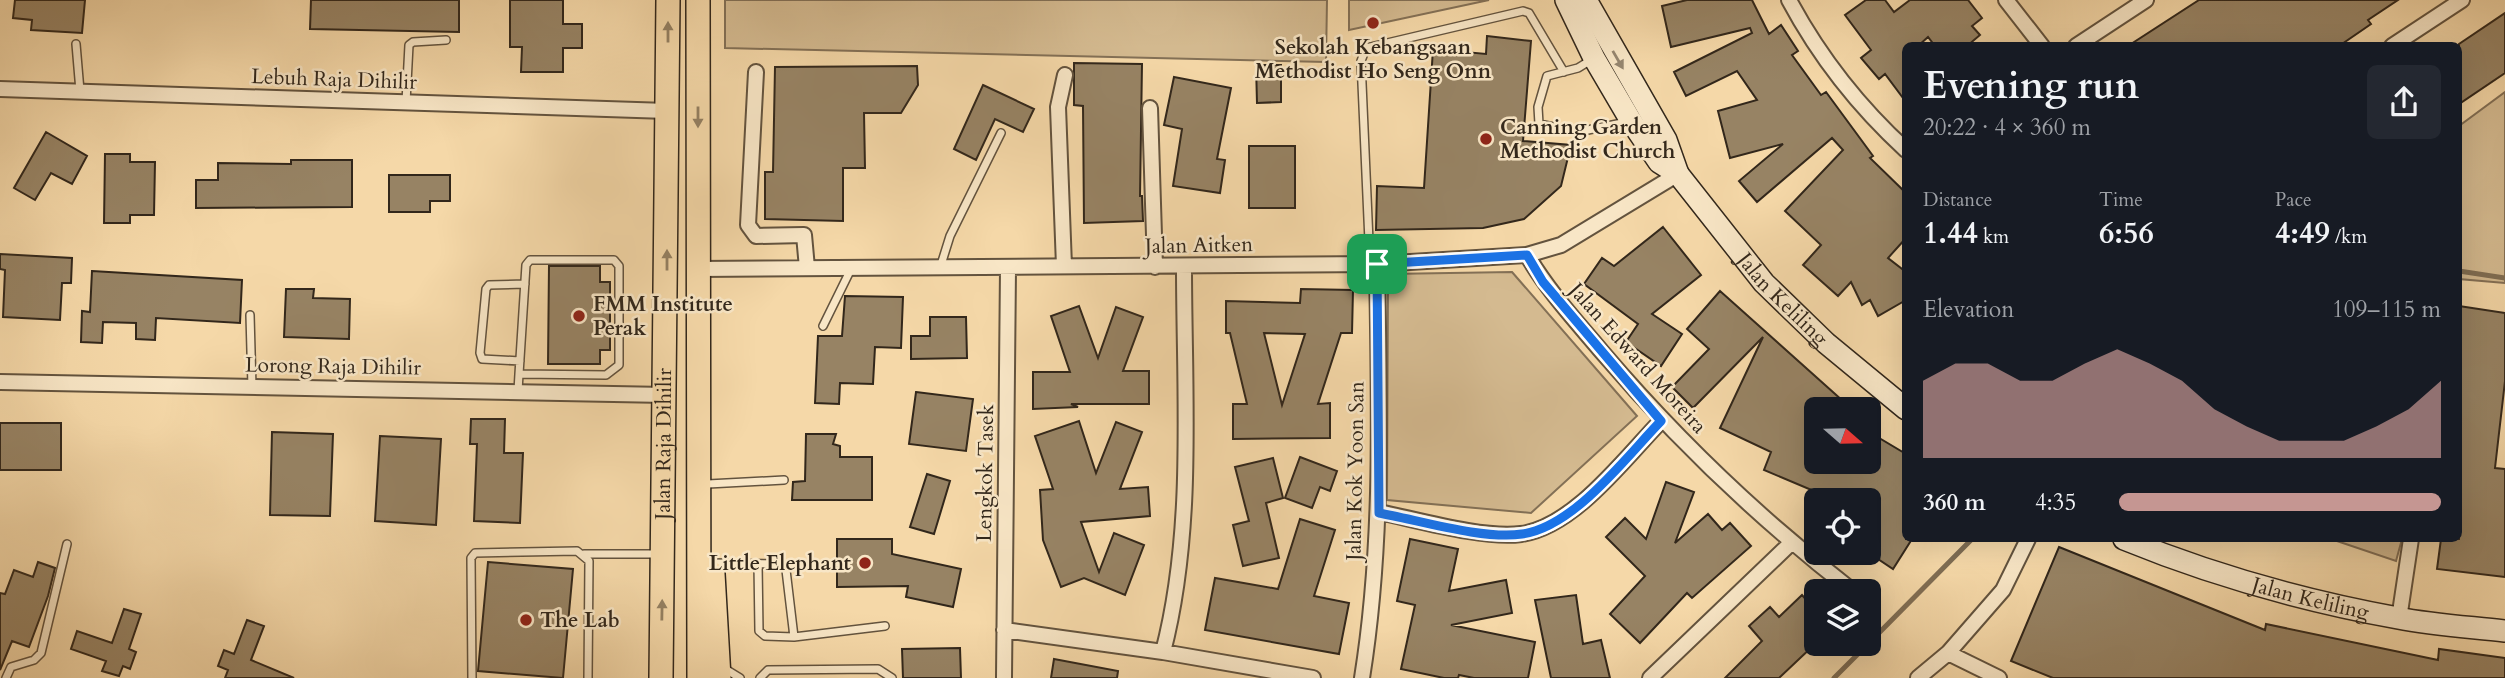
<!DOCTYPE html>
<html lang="en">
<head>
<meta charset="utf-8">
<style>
  :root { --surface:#171b24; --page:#242831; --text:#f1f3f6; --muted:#9ea1a6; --accent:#c59692 }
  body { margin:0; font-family:Cardo,serif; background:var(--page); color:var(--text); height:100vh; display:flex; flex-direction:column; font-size:26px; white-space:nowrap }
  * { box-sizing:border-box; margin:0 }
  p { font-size:23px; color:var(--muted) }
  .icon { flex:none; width:38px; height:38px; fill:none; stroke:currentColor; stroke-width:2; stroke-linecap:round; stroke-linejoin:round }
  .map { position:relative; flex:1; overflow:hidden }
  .panel { position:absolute; left:1902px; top:42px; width:560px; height:500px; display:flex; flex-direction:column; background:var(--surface); border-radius:10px; box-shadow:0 7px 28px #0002 }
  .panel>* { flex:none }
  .needle { width:46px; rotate:110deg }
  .controls { position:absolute; left:1804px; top:397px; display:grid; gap:14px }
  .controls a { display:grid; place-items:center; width:77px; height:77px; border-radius:10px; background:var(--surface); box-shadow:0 7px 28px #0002; font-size:35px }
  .pin { position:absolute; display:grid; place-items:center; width:60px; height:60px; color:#fff; margin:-30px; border-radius:14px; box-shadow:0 4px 10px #0006 }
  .round { display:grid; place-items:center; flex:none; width:74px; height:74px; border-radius:10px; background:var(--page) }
  .summary { display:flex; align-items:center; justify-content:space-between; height:119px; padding:0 21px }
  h1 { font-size:38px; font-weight:700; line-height:52px }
  .metrics { display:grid; grid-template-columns:repeat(3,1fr); gap:10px; height:119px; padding:7px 21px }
  .metrics div { display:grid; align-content:center }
  .metrics b { font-size:30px; font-weight:700 }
  .metrics small { font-size:19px; font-weight:400 }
  .metrics p { font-size:19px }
  .chart { height:196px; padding:14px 21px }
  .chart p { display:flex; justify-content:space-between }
  .chart svg { width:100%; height:126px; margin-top:7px; fill:var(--accent); opacity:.7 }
  ul { padding:0 21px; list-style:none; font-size:23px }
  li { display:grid; grid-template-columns:112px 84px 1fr; align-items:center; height:52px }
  li i { height:18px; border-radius:9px; background:var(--accent) }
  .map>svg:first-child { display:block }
  .green { fill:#d4ba90; stroke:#837056; stroke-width:2 }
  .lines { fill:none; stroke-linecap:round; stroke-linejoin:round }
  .stream { stroke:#7f6d53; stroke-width:5 }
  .building { fill:#978364; stroke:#32271b; stroke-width:2; fill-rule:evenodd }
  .lane-casing { stroke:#63533e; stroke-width:10 }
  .street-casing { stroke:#63533e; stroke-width:18 }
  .secondary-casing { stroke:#32271b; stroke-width:24 }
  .primary-casing { stroke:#32271b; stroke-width:26 }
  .lane { stroke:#f8e6c6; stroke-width:7 }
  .street { stroke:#f8e6c6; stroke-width:14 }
  .secondary { stroke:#f8e6c6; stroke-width:21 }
  .primary { stroke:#f5d8a8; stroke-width:23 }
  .oneway { fill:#948062 }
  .oneway2 { fill:#958670 }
  .route-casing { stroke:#fff; stroke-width:14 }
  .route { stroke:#1a73e8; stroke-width:9 }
  .poi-dot { fill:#8f2418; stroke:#f8e6c6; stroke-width:2.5 }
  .labels { text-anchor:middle; stroke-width:5; stroke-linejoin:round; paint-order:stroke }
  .poi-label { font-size:21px; font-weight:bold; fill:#32271b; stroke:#f8e6c6; text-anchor:start }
  .street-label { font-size:21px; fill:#32271b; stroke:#f8e6c6 }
</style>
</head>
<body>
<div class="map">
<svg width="2505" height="678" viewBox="0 0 2505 678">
  <rect width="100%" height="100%" fill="#f5d8a8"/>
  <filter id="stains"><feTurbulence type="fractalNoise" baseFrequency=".00286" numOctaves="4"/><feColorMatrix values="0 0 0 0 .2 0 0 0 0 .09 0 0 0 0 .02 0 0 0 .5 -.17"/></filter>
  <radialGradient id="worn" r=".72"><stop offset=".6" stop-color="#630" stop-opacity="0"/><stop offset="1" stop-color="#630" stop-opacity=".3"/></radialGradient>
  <!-- green -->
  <path class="green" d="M 725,0 L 1327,0 L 1326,62 L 725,48 Z
    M 1349,0 L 1489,0 L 1349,30 Z
    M 2505,92 L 2505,283 L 2459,279 L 2459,126 Z
    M 1512,272 L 1637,416 L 1531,513 L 1387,500 L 1388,274 Z
    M 2331,539 L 2402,539 L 2396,561 Z"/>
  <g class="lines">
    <!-- stream -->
    <path class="stream" d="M 2459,271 L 2505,278
      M 1869,643 L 1972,539
      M 1834,678 L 1868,644"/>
  </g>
  <!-- building -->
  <path class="building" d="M 15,0 L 85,0 L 82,33 L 31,30 L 32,20 L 13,18 Z
    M 311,0 L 459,0 L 459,32 L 310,29 Z
    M 510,0 L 563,0 L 563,24 L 582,24 L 582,48 L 563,48 L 563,72 L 521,72 L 522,47 L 510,47 Z
    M 1687,0 L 1752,0 L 1769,34 L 1781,25 L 1798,51 L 1792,55 L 1821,95 L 1826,92 L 1873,156 L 1870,158 L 1906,193 L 1906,238 L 1888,258 L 1906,272 L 1906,300 L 1878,316 L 1870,300 L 1862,305 L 1851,282 L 1838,296 L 1803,265 L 1821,245 L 1785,211 L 1843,150 L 1832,138 L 1757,202 L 1739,181 L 1783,144 L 1730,158 L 1718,111 L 1757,100 L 1737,71 L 1686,96 L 1674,72 L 1752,33 L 1750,28 L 1671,47 L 1662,6 Z
    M 1866,0 L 1885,0 L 1894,12 L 1910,0 L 1968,0 L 1982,18 L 1972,26 L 1980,35 L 1967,46 L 1935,46 L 1928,37 L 1918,46 L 1906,46 L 1906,102 L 1885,74 L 1879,79 L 1861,58 L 1871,50 L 1845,15 Z
    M 2199,0 L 2398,0 L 2368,20 L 2371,24 L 2339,46 L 2128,46 Z
    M 2505,13 L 2505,73 L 2459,104 L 2459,44 Z
    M 1487,36 L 1531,41 L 1523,141 L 1571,145 L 1561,186 L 1524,219 L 1483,228 L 1376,230 L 1377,186 L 1424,188 L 1433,49 L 1486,54 Z
    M 1074,63 L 1142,64 L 1140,196 L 1142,196 L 1143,221 L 1084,223 L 1083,106 L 1074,105 Z
    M 1256,65 L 1281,65 L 1281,102 L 1257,103 Z
    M 917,66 L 918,85 L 901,113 L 864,113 L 865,168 L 843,168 L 843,221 L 765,219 L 765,172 L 773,172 L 775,67 Z
    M 1174,77 L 1231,88 L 1217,159 L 1225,160 L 1220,193 L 1173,186 L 1182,129 L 1164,125 Z
    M 983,85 L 1034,109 L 1023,132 L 995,119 L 976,160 L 954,149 Z
    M 46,132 L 87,156 L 72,184 L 51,173 L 35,200 L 14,188 Z
    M 1249,146 L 1295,146 L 1295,208 L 1249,208 Z
    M 105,154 L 130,154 L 130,162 L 155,162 L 154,215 L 130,215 L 130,223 L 104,223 Z
    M 291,160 L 352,160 L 352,207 L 196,208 L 196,180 L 218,180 L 218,163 L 291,164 Z
    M 389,175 L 450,175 L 450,201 L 430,201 L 430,212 L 389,212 Z
    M 1663,227 L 1701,275 L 1652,314 L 1682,334 L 1661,366 L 1626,342 L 1638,324 L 1584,284 L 1602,258 L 1614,266 Z
    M 0,254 L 72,258 L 71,283 L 62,283 L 60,320 L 3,317 L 5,270 L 0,269 Z
    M 549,266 L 600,266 L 600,282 L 610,282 L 610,350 L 600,350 L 600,364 L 548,364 Z
    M 92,271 L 242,280 L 240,323 L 156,318 L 155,340 L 136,339 L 136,323 L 103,322 L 102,343 L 81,342 L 82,311 L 90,312 Z
    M 286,289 L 314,289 L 313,298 L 350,299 L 349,339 L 284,337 Z
    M 1301,289 L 1353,290 L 1352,333 L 1341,333 L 1318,404 L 1330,403 L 1330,438 L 1233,439 L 1233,404 L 1247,404 L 1230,333 L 1226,333 L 1226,301 L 1300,303 ZM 1264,333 L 1305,334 L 1282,405 Z
    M 1720,291 L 1853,410 L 1816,410 L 1816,462 L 1869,462 L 1869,432 L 1906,454 L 1906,539 L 1912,539 L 1893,569 L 1869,553 L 1869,500 L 1817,500 L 1821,494 L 1764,470 L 1771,452 L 1720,428 L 1763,337 L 1693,408 L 1672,387 L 1709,349 L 1687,329 Z
    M 845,296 L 903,297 L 901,348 L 875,347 L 873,384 L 840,383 L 839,404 L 815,403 L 818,336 L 842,336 Z
    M 1079,306 L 1098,358 L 1116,307 L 1143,317 L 1123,371 L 1149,371 L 1149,404 L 1071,404 L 1078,407 L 1033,409 L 1033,372 L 1070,372 L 1051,316 Z
    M 2459,306 L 2505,313 L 2505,381 L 2495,468 L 2505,469 L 2505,577 L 2437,569 L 2441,539 L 2459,539 Z
    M 930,317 L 966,317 L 967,358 L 911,359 L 911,336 L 930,336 Z
    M 916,392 L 973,399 L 966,451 L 909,444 Z
    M 471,419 L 505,419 L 504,453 L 523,453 L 520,523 L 474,521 L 477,444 L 470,444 Z
    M 1079,421 L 1096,473 L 1116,422 L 1142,432 L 1120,489 L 1148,487 L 1150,516 L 1081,522 L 1099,572 L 1114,533 L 1144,545 L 1125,595 L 1084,578 L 1061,587 L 1043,540 L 1040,490 L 1053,489 L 1035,436 Z
    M 0,423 L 61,423 L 61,470 L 0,470 Z
    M 272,432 L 333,434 L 330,516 L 270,515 Z
    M 806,434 L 836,434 L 833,444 L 840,446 L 840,457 L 872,457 L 872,500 L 792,500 L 793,482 L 805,481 Z
    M 380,436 L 441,439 L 436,525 L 375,521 Z
    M 1300,457 L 1337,471 L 1330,491 L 1320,487 L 1312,508 L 1285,498 Z
    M 1273,458 L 1283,498 L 1266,503 L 1279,558 L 1243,566 L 1233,525 L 1249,521 L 1235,467 Z
    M 927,474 L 950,481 L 934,534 L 910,527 Z
    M 1666,482 L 1694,492 L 1675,543 L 1708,514 L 1722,530 L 1730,523 L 1751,546 L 1692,598 L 1687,593 L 1640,643 L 1610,614 L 1645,576 L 1606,537 L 1625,518 L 1646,539 Z
    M 1300,519 L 1335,530 L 1314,596 L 1349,603 L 1339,654 L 1205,630 L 1215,578 L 1278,589 Z
    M 837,539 L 892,539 L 892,554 L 961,569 L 953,607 L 906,597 L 908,586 L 837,587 Z
    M 1410,539 L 1458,549 L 1449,591 L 1506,580 L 1512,613 L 1451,625 L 1535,642 L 1528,678 L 1474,678 L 1459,675 L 1458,678 L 1444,678 L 1401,669 L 1415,605 L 1397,601 Z
    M 2059,547 L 2265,630 L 2266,624 L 2438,660 L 2439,649 L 2505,658 L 2505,678 L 2053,678 L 2011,661 Z
    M 38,562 L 55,568 L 48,596 L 29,647 L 12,641 L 0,670 L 0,593 L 5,594 L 14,570 L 33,577 Z
    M 488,562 L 573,569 L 563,678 L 478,671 Z
    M 1576,595 L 1583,644 L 1601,640 L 1610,678 L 1551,678 L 1535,600 Z
    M 1802,595 L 1816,611 L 1816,643 L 1779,678 L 1725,678 L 1762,641 L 1749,626 L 1770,607 L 1779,617 Z
    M 124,609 L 141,614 L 129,649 L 136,652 L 130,669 L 123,666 L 119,676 L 102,671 L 106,661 L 71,649 L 77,631 L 112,643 Z
    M 247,620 L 264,626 L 251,660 L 294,678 L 225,678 L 228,670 L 218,666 L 224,650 L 234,654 Z
    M 960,648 L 961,678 L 903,678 L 902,649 Z
    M 1054,659 L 1118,671 L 1117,678 L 1051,678 Z"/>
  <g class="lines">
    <!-- lane casing -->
    <g class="lane-casing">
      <path id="lane" d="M 76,44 L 80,91
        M 1591,60 L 1578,68 L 1547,76 L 1538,107 L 1539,124 L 1578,132 L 1627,122
        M 406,102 L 409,45 L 413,42 L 446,40
        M 1370,264 L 1361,61 L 1366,48 L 1523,11 L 1529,13 L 1564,72
        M 940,268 L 950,236 L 1001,133
        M 250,315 L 252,387
        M 823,326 L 851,269
        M 520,361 L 482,359 L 480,353 L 486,289 L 489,285 L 525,284
        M 518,391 L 519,374 L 526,265 L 530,260 L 614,260 L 619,266 L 619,365 L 606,375 L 519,374
        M 708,484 L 784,480
        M 584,554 L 660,554
        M 712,563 L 782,564 L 786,570 L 794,637 L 885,626
        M 758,564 L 759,631 L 765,636 L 794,637
        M 722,667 L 740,678
        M 6,678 L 11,667 L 34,660 L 41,653 L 67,544
        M 472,678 L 471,558 L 475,553 L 577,551 L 589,561 L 588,678
        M 760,678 L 768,670 L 878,669 L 892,678"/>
    </g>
    <!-- street casing -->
    <g class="street-casing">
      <path id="street" d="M 1789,0 C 1819,56 1859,107 1906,150
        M 2006,0 L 2042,46
        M 2076,46 L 2146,0
        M 2392,46 L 2462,0
        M 756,72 L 748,225 L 756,236 L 804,235 L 807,268
        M 0,89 L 667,111
        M 1150,108 L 1155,267
        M 1527,255 C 1548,291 1576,321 1602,352 C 1678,441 1762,521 1854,592
        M 1064,266 L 1058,107 L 1065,75
        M 698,269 L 1377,264 L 1527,255 L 1561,245 L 1678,174
        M 0,382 L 666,395
        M 1379,512 C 1418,520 1484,539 1521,534 C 1574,527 1625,458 1661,421
        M 1869,603 L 1871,605
        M 2399,619 L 2411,539
        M 1004,630 L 1163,652 L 1313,678
        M 1163,652 C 1195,529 1184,394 1184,267
        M 1948,653 L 1999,678
        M 1004,678 L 1008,269
        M 1362,678 C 1384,541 1379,402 1377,264
        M 1650,678 L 1791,543
        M 1918,678 L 1948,653 L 2003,590 L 2028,539"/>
    </g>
    <!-- secondary casing -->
    <g class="secondary-casing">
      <g id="secondary">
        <path id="s1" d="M 1566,0 L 1594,58 L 1631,121 L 1659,162 L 1678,174 L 1764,283 L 1826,343 L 1906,409"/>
        <path d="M 1586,0 L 1666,140 L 1678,174"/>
        <path id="s2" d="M 2124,539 C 2212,575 2305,601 2398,618 C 2433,625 2470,627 2505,631"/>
      </g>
    </g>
    <!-- primary casing -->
    <g class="primary-casing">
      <g id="primary">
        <path d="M 698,0 L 699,678"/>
        <path d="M 713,574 L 719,678"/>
        <path id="s3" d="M 661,678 L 668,0"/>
      </g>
    </g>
    <!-- lane -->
    <use href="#lane" class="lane"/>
    <!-- street -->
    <use href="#street" class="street"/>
    <!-- secondary -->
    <use href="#secondary" class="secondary"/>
    <!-- primary -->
    <use href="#primary" class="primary"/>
  </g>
  <!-- one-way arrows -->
  <defs><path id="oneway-solid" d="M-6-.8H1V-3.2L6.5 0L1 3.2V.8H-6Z" transform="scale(1.75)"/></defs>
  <g class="oneway">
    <use href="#oneway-solid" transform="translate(668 32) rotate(-90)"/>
    <use href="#oneway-solid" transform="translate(698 117) rotate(90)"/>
    <use href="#oneway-solid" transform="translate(667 260) rotate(-90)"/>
    <use href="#oneway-solid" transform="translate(662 610) rotate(-89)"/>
  </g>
  <use class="oneway2" href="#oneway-solid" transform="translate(1618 60) rotate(60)"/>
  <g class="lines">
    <!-- route casing -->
    <g class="route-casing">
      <path id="route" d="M 1527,255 L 1543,282 L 1661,421 C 1625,458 1574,527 1522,534 C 1484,540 1418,520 1379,513 L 1377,264 Z"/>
    </g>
    <!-- route -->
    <use href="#route" class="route"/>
  </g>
  <!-- markers -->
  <g class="poi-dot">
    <circle cx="1373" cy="23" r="7"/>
    <circle cx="1486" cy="139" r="7"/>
    <circle cx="579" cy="316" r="7"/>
    <circle cx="865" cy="563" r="7"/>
    <circle cx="526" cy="620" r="7"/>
  </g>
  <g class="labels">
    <!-- poi labels -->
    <g class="poi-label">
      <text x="1373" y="54" text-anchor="middle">Sekolah Kebangsaan<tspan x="1373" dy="24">Methodist Ho Seng Onn</tspan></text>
      <text x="1500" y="134">Canning Garden<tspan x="1500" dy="24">Methodist Church</tspan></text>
      <text x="593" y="311">FMM Institute<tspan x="593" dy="24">Perak</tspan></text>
      <text x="851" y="570" text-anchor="end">Little Elephant</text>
      <text x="540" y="627">The Lab</text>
    </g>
    <!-- street labels -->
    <g class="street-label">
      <text transform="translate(334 79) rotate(2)" y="7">Lebuh Raja Dihilir</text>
      <text transform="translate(1199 245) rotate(-1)" y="7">Jalan Aitken</text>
      <text dy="7" stroke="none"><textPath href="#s1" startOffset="373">Jalan Keliling</textPath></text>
      <text transform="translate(1638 358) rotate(48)" y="7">Jalan Edward Moreira</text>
      <text transform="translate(333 366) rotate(1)" y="7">Lorong Raja Dihilir</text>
      <text dy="7" stroke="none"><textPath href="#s3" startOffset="234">Jalan Raja Dihilir</textPath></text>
      <text transform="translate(1355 471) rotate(-89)" y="7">Jalan Kok Yoon San</text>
      <text transform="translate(985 473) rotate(-89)" y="7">Lengkok Tasek</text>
      <text dy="7" stroke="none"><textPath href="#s2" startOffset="196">Jalan Keliling</textPath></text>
    </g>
  </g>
  <rect width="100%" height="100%" filter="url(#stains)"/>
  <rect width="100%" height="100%" fill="url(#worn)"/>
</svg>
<div class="controls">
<a><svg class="needle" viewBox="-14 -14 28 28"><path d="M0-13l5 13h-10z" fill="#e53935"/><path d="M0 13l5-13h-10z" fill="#9ea1a6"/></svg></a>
<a><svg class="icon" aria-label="locate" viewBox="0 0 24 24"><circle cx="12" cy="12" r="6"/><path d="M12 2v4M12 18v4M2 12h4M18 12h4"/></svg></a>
<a><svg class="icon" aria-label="layers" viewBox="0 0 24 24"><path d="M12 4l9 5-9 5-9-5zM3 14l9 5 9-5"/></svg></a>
</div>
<div class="pin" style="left:1377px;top:264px;background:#1e9e55"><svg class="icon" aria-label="arrive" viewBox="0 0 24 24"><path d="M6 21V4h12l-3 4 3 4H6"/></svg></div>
<section class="panel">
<div class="summary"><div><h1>Evening run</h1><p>20:22 · 4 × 360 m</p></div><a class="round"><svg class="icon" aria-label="share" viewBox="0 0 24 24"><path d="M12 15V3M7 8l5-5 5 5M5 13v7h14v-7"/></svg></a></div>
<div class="metrics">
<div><p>Distance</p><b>1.44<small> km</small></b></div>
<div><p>Time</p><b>6:56</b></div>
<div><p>Pace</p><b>4:49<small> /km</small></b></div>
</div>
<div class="chart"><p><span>Elevation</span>109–115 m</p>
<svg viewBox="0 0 160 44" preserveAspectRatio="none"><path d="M0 44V17L10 11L20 11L30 17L40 17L50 11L60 6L70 11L80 17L90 27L100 33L110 38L120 38L130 38L140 33L150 27L160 17V44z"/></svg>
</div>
<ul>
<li><b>360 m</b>4:35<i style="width:100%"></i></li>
</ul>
</section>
</div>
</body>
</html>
